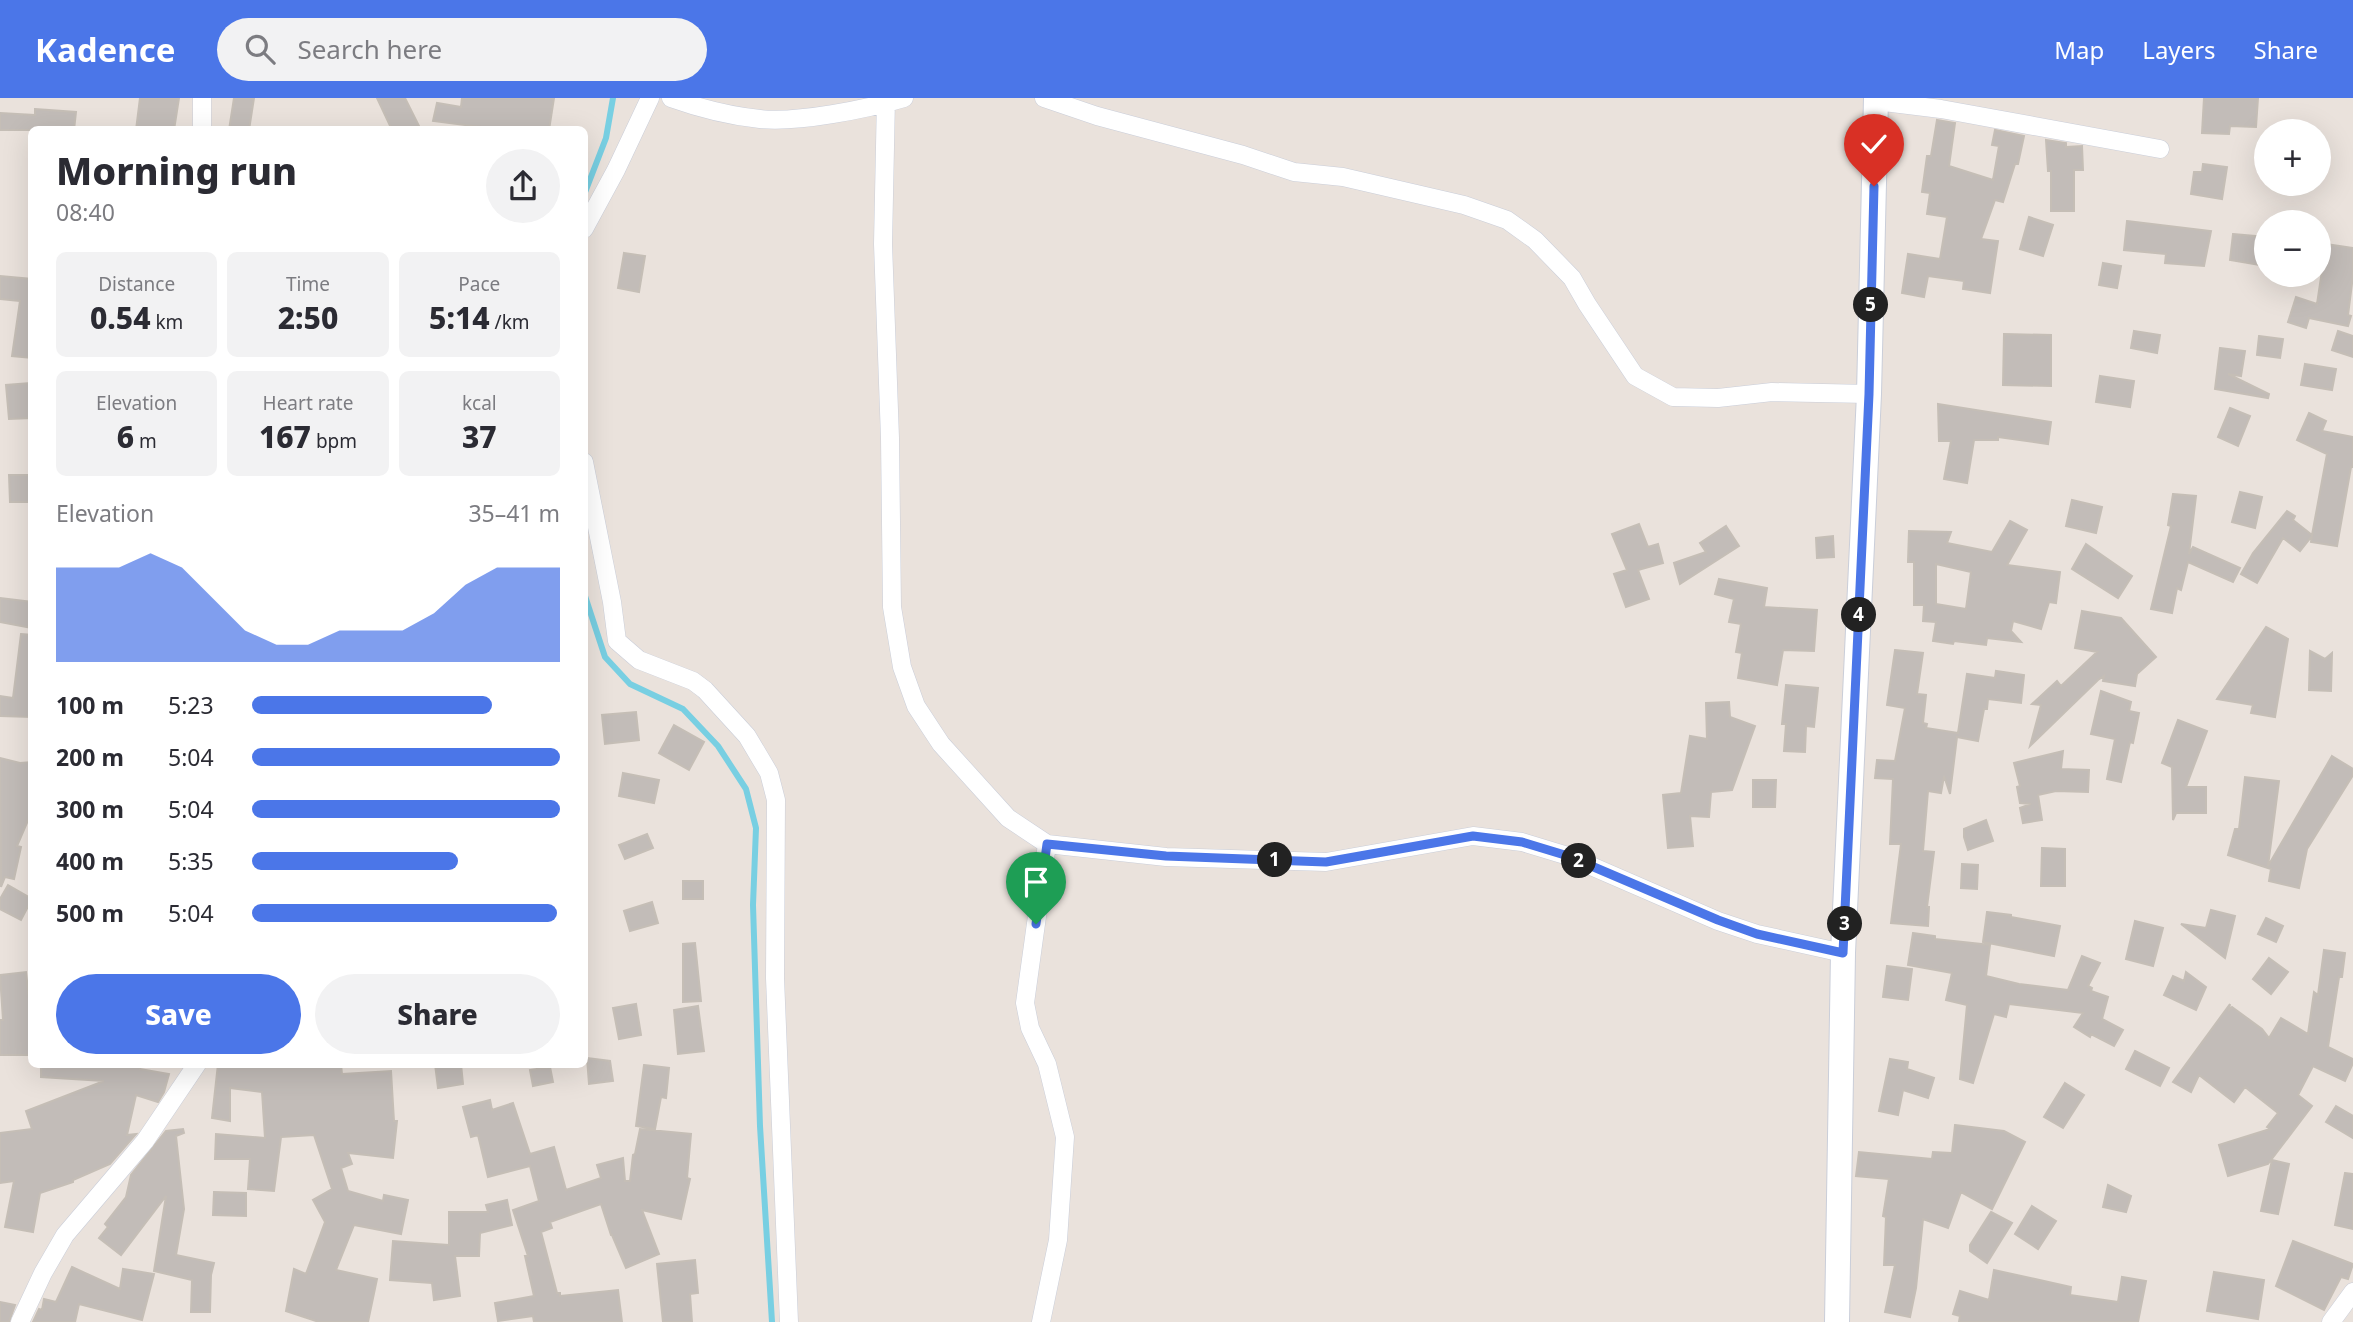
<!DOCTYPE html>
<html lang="en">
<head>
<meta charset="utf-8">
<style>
  :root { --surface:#fff; --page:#f2f2f3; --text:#2b2b33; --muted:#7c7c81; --accent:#4b76e8 }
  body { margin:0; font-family:"Noto Sans",sans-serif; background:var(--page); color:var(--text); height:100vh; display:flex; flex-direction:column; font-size:26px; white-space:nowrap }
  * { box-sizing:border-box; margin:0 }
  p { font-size:23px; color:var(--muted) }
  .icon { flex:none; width:38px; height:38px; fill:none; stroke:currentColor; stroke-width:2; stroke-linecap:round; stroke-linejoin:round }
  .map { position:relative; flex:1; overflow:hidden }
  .panel { position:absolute; left:28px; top:28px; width:560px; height:942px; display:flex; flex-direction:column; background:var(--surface); border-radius:10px; box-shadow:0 7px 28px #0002 }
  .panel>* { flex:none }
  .tools { position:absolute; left:2254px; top:21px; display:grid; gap:14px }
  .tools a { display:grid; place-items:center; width:77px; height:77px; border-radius:50%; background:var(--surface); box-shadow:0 7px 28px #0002; font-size:35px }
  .pin { position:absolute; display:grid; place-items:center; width:60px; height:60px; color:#fff; margin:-72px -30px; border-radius:50% 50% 50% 0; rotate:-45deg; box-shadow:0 0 7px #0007 }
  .pin .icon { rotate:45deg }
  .km { position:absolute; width:35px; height:35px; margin:-18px; border-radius:50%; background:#222; color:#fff; font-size:19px; line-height:35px; text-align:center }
  .round { display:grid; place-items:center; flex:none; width:74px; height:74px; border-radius:37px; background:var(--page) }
  .summary { display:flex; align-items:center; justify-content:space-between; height:119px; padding:0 28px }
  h1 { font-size:38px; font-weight:800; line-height:52px }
  .metrics { display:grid; grid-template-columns:repeat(3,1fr); gap:10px; height:119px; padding:7px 28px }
  .metrics div { display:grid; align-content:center; border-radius:10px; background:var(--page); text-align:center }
  .metrics b { font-size:30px; font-weight:800 }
  .metrics small { font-size:19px; font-weight:400 }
  .metrics p { font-size:19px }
  .chart { height:196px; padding:14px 28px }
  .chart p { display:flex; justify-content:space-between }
  .chart svg { width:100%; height:126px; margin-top:7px; fill:var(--accent); opacity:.7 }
  .action { display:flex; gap:14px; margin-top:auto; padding:14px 28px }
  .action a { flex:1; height:80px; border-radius:42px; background:var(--accent); color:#fff; font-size:28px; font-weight:800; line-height:80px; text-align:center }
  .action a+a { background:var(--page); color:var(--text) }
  ul { padding:0 28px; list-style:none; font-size:23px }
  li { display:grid; grid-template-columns:112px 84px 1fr; align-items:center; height:52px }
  li i { height:18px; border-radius:9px; background:var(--accent) }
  header { display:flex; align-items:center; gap:42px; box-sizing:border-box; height:98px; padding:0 35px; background:var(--accent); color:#fff }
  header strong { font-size:33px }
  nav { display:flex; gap:38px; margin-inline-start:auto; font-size:24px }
  .search { width:490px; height:63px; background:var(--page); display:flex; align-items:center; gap:18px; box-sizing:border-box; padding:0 24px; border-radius:38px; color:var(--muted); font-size:26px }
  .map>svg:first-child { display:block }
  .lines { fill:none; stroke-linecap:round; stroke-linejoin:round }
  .stream { stroke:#78cfe2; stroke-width:6 }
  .building { fill:#c2bcb8; stroke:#c5beb6; stroke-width:2; fill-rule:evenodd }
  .minor-casing { stroke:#caced9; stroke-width:19 }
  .secondary-casing { stroke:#caced9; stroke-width:26 }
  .minor { stroke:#fff; stroke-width:18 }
  .secondary { stroke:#fff; stroke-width:24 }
  .route-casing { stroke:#fff; stroke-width:14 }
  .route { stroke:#4b76e8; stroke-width:9 }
</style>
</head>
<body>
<header>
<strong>Kadence</strong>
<div class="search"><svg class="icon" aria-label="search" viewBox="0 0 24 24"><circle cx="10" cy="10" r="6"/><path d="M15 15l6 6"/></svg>Search here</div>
<nav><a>Map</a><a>Layers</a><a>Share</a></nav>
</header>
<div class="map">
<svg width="2353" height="1224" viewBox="0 0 2353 1224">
  <rect width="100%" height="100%" fill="#eae2dc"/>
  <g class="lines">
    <!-- stream -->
    <path class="stream" d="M 584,97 L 606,40 L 613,0
      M 584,495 L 605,559 L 630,586 L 683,611 L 718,648 L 746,691 L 756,730 L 753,807 L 760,1028 L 772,1224"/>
  </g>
  <!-- building -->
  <path class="building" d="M 140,0 L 179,0 L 174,32 L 136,32 Z
    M 234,0 L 254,0 L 249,32 L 229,32 Z
    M 377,0 L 405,0 L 421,32 L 392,32 Z
    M 462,0 L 554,0 L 549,32 L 504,32 L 433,23 L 437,5 L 461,9 Z
    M 2204,0 L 2258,0 L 2256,29 L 2230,28 L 2229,36 L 2202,35 Z
    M 35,11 L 76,14 L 74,32 L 0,32 L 0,15 L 35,17 Z
    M 1937,22 L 1955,25 L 1949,68 L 1993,82 L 1999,48 L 1992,47 L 1995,32 L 2024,38 L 2018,66 L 2015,66 L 2003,104 L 1995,102 L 1981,141 L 1998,143 L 1990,195 L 1963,191 L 1964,183 L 1928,178 L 1924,199 L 1902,195 L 1908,156 L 1940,161 L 1947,119 L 1927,116 L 1930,95 L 1922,94 L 1927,58 L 1931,58 Z
    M 2046,42 L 2066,45 L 2066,49 L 2082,48 L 2083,72 L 2074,72 L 2074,113 L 2051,113 L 2051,73 L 2048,73 Z
    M 2203,66 L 2227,69 L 2222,101 L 2191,96 L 2194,74 L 2202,74 Z
    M 2029,119 L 2053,127 L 2043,158 L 2020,151 Z
    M 2127,123 L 2211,133 L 2204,168 L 2165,165 L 2166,156 L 2124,152 Z
    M 2233,136 L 2266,139 L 2266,168 L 2230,162 Z
    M 2326,146 L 2353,150 L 2353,178 L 2348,217 L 2351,218 L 2348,228 L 2309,220 L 2306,230 L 2288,224 L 2296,199 L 2317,206 Z
    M 624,155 L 645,158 L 639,194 L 618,190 Z
    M 2103,165 L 2121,168 L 2117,190 L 2099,187 Z
    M 0,178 L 32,181 L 32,260 L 12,258 L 20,203 L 0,201 Z
    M 2134,233 L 2160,237 L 2157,255 L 2131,250 Z
    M 2338,233 L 2353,238 L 2353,259 L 2332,252 Z
    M 2004,236 L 2051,237 L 2051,288 L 2003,287 Z
    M 2259,238 L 2283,241 L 2280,260 L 2257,257 Z
    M 2220,250 L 2245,253 L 2241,278 L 2228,276 L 2269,296 L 2268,300 L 2215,291 Z
    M 2305,266 L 2336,271 L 2332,292 L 2301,287 Z
    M 2100,278 L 2134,283 L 2130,309 L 2096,304 Z
    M 30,285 L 32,320 L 9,321 L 6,287 Z
    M 1938,306 L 2051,324 L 2048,346 L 1998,339 L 1998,342 L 1974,342 L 1967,385 L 1944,381 L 1951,343 L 1939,343 Z
    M 2230,310 L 2250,318 L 2238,348 L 2218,339 Z
    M 2309,315 L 2326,323 L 2322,333 L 2353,339 L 2353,369 L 2351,369 L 2337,448 L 2311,444 L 2312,438 L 2300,453 L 2283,440 L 2257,485 L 2241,476 L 2253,455 L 2287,413 L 2295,418 L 2293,422 L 2312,437 L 2327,356 L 2297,342 Z
    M 9,377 L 32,377 L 32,404 L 10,404 Z
    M 2240,394 L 2262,399 L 2255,430 L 2232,424 Z
    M 2173,396 L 2196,398 L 2189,456 L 2193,449 L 2240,470 L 2233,484 L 2188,464 L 2181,492 L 2177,490 L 2172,515 L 2151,511 L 2171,428 L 2168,427 Z
    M 2072,402 L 2102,409 L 2096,435 L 2066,428 Z
    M 2010,423 L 2027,432 L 2007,467 L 2060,474 L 2056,505 L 2049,504 L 2041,531 L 2013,523 L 2011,533 L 2021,544 L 1987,540 L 1986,547 L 1954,543 L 1953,546 L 1933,543 L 1936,524 L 1923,523 L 1924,507 L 1914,507 L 1914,464 L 1908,464 L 1909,433 L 1951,434 L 1947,445 L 1992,454 ZM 1936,466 L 1971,474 L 1966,511 L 1936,506 Z
    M 1639,426 L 1648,449 L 1658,446 L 1663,465 L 1638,472 L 1649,501 L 1626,509 L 1614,476 L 1627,472 L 1612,436 Z
    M 1726,428 L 1739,448 L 1680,486 L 1674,465 L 1706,454 L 1700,445 Z
    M 1833,438 L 1834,459 L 1817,460 L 1816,440 Z
    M 2086,446 L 2132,478 L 2118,500 L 2072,471 Z
    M 1719,481 L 1767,490 L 1764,509 L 1817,512 L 1814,553 L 1783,552 L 1777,587 L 1738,580 L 1742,555 L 1736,554 L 1741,526 L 1729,524 L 1734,501 L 1715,496 Z
    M 0,500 L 32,504 L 32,530 L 0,524 Z
    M 2082,513 L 2121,520 L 2156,559 L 2137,576 L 2135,588 L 2103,583 L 2104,578 L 2098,582 L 2030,648 L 2041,607 L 2032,606 L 2057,583 L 2061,588 L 2097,554 L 2075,550 Z
    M 2266,529 L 2288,541 L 2275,619 L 2251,615 L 2253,607 L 2217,601 Z
    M 21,536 L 32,537 L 32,619 L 0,618 L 0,598 L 13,600 Z
    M 1895,552 L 1923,555 L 1917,596 L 1926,597 L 1923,625 L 1927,626 L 1926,630 L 1958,635 L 1967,576 L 1995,580 L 1996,573 L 2024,577 L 2021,605 L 1988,601 L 1987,611 L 1984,611 L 1978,643 L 1957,639 L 1950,696 L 1944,678 L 1941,695 L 1928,693 L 1923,753 L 1934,754 L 1927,809 L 1929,809 L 1928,828 L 1891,825 L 1901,746 L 1890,746 L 1893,681 L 1875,680 L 1877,662 L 1895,663 L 1905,610 L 1887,607 Z
    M 2310,553 L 2325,561 L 2332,555 L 2331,593 L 2309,592 Z
    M 1786,587 L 1818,590 L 1814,629 L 1806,628 L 1805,654 L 1784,653 L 1786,626 L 1782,626 Z
    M 2101,593 L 2131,604 L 2129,613 L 2139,615 L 2133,645 L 2130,644 L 2121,684 L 2107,681 L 2115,641 L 2091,636 Z
    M 1729,604 L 1730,619 L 1755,628 L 1732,692 L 1711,694 L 1709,719 L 1690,718 L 1693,748 L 1668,750 L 1663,697 L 1681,695 L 1690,638 L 1707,641 L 1706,605 Z
    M 636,614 L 639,642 L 605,646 L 602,617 Z
    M 2178,622 L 2207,633 L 2186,689 L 2206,689 L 2206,715 L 2176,715 L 2173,722 L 2172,669 L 2162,665 Z
    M 674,627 L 704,644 L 689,672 L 659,655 Z
    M 2063,653 L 2061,671 L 2089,672 L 2088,694 L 2056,693 L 2038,697 L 2042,722 L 2023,725 L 2020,710 L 2031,706 L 2020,705 L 2017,689 L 2020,688 L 2014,665 Z
    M 2332,658 L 2353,671 L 2353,677 L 2307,751 L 2299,790 L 2269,783 L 2271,771 L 2228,757 L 2235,731 L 2239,731 L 2245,679 L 2279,683 L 2268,768 Z
    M 0,660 L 20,665 L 32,664 L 32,713 L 17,748 L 21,749 L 14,781 L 5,779 L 1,789 Z
    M 623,675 L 659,682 L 654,705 L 619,698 Z
    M 1753,682 L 1776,682 L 1775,709 L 1753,709 Z
    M 1986,722 L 1993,743 L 1968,752 L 1964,739 L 1964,731 Z
    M 647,736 L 653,750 L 625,761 L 619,747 Z
    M 2042,750 L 2065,751 L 2065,788 L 2041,788 Z
    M 1962,766 L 1978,767 L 1977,791 L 1961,790 Z
    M 683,783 L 703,783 L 703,801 L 683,801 Z
    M 8,787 L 32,801 L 21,822 L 0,811 L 0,801 Z
    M 652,804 L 658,825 L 630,833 L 624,813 Z
    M 2211,812 L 2235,818 L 2225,860 L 2181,826 L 2206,830 Z
    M 1987,814 L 2011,817 L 2011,819 L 2060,828 L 2054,858 L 1983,844 Z
    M 2266,820 L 2283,828 L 2276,844 L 2258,836 Z
    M 2135,823 L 2163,830 L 2153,868 L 2126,861 Z
    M 1913,835 L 1935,838 L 1935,841 L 1990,847 L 1986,878 L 2019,886 L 2068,892 L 2082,858 L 2100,865 L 2088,888 L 2092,890 L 2091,893 L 2108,899 L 2102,921 L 2123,932 L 2114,948 L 2091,936 L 2090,939 L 2074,929 L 2083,915 L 2009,906 L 2006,919 L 1994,916 L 1973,985 L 1960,981 L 1967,907 L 1946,902 L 1952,875 L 1908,867 Z
    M 695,845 L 701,903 L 683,904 L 683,846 Z
    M 2324,852 L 2345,855 L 2342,879 L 2339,879 L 2328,949 L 2353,961 L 2353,965 L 2345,983 L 2313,968 L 2298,997 L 2312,1008 L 2268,1066 L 2228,1078 L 2219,1047 L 2270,1031 L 2267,1029 L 2278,1015 L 2245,989 L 2234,1004 L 2199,977 L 2191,994 L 2173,984 L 2230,906 L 2229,912 L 2232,909 L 2262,931 L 2269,940 L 2281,920 L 2308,936 L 2314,894 L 2318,897 Z
    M 2269,860 L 2288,874 L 2271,896 L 2253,881 Z
    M 1887,868 L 1912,871 L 1908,902 L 1883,899 Z
    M 26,874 L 32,926 L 32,957 L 0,957 L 0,922 L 3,922 L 0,877 Z
    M 2186,874 L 2206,889 L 2196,912 L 2164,897 L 2173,878 L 2184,883 Z
    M 636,906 L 641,937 L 619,941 L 613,910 Z
    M 698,908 L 704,953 L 678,956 L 674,912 Z
    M 2135,953 L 2169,970 L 2160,988 L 2126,971 Z
    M 587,960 L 610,963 L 613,983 L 589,986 Z
    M 1890,961 L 1908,964 L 1907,971 L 1934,980 L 1928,1000 L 1903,992 L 1898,1017 L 1879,1013 Z
    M 41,966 L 141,966 L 140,971 L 169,976 L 164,994 L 158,1004 L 136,997 L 127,1037 L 136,1036 L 110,1066 L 73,1082 L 73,1084 L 40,1095 L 33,1134 L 5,1129 L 14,1083 L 0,1085 L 0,1035 L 32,1031 L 26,1013 L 104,983 L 41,979 Z
    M 218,966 L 341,966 L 342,976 L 391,973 L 394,1023 L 397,1023 L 393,1060 L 348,1055 L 352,1066 L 341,1070 L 348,1093 L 383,1103 L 384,1097 L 408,1102 L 401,1136 L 354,1127 L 336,1172 L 377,1181 L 368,1224 L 319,1224 L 286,1213 L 294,1171 L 306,1176 L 325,1124 L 313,1102 L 332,1091 L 314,1037 L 281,1039 L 274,1093 L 248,1091 L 250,1061 L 215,1061 L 216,1036 L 265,1040 L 262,994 L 230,990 L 230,1023 L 212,1020 Z
    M 435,966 L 461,966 L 463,986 L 438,990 Z
    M 644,967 L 669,970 L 666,1000 L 661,999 L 655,1031 L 636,1028 Z
    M 550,969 L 553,984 L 533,988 L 530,972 Z
    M 2065,985 L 2084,997 L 2063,1030 L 2044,1019 Z
    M 490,1002 L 492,1012 L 513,1005 L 530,1056 L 554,1049 L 566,1092 L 601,1080 L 597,1067 L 623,1060 L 625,1083 L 630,1083 L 633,1057 L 635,1056 L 640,1031 L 691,1036 L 687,1080 L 690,1081 L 681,1121 L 642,1112 L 659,1156 L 626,1170 L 612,1137 L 611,1137 L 601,1106 L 550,1124 L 552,1130 L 541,1134 L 557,1195 L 560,1195 L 560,1198 L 618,1192 L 622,1224 L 534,1224 L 533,1218 L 498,1223 L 495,1205 L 534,1198 L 525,1158 L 528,1158 L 513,1112 L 539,1103 L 530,1068 L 488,1079 L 478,1037 L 471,1039 L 463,1009 Z
    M 2336,1008 L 2353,1018 L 2353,1040 L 2326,1024 Z
    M 1955,1027 L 2004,1033 L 2025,1044 L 1992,1111 L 1961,1094 L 1948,1130 L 1923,1121 L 1916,1190 L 1910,1219 L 1885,1214 L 1895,1167 L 1884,1167 L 1886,1119 L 1883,1118 L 1889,1081 L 1856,1078 L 1859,1054 L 1932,1061 L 1933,1054 L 1952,1055 Z
    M 183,1031 L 184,1035 L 176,1038 L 184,1111 L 176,1157 L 214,1165 L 211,1177 L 210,1214 L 191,1214 L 192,1182 L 154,1173 L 166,1098 L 121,1157 L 99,1140 L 108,1129 L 105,1126 L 126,1099 L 131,1077 L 166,1033 Z
    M 2272,1062 L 2289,1066 L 2278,1116 L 2261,1113 Z
    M 2345,1075 L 2353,1076 L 2353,1131 L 2335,1127 Z
    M 2108,1087 L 2131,1098 L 2126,1114 L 2103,1109 Z
    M 214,1094 L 246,1095 L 246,1118 L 213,1117 Z
    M 507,1102 L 512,1127 L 480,1135 L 479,1158 L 455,1158 L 460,1198 L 434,1202 L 432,1185 L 390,1182 L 393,1143 L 449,1147 L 449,1114 L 488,1114 L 486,1107 Z
    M 2032,1108 L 2056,1123 L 2038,1151 L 2015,1136 Z
    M 1991,1114 L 2012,1125 L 1987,1165 L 1970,1153 L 1970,1147 Z
    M 2293,1143 L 2353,1166 L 2348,1181 L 2341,1179 L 2324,1212 L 2276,1188 Z
    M 695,1162 L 698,1195 L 690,1196 L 692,1224 L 663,1224 L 657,1166 Z
    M 72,1169 L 120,1191 L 123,1171 L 154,1176 L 142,1222 L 79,1206 L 75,1224 L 33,1224 L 39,1211 L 42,1212 L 44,1201 L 56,1204 Z
    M 1994,1172 L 2071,1189 L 2070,1197 L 2118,1204 L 2122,1179 L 2146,1183 L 2138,1224 L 1959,1224 L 1960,1218 L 1953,1216 L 1960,1193 L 1989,1202 Z
    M 2214,1174 L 2264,1182 L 2258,1221 L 2207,1213 Z
    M 0,1204 L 15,1207 L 9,1224 L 0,1224 Z"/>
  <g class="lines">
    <!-- minor casing -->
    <g class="minor-casing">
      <path id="minor" d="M 671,0 C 699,10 731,18 760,21 C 798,25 867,11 904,0
        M 886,0 L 883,146 L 890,340 L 892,509 L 902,569 L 916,608 L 941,646 L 1008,720 L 1047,746 L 1166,759 L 1326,764 L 1473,738 L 1522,744 L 1568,758 L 1718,823 L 1757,836 L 1843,855
        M 1044,0 L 1097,18 L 1243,57 L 1294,74 L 1343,79 L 1464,107 L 1507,122 L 1535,142 L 1572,180 L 1587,206 L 1635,278 L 1673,299 L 1718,300 L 1772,294 L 1869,296
        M 1876,3 L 1941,11 L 2160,51
        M 202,32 L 202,0
        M 584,131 L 616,72 L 650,0
        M 584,364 L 612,504 L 617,543 L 639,562 L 693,583 L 705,592 L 747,638 L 769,675 L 776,702 L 775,880 L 789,1224
        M 20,1224 L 43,1175 L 65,1137 L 145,1043 L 197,966
        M 1041,1224 L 1058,1142 L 1065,1039 L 1047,966 L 1030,930 L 1025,905 L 1047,746
        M 2331,1224 L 2353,1194"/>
    </g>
    <!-- secondary casing -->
    <g class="secondary-casing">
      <path id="secondary" d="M 1837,1224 L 1843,855 L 1869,296 L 1876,0"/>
    </g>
    <!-- minor -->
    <use href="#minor" class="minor"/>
    <!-- secondary -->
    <use href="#secondary" class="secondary"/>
  </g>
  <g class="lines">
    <!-- route casing -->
    <g class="route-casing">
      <path id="route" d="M 1036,826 L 1047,746 L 1166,758 L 1326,764 L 1473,738 L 1522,744 L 1568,758 L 1718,822 L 1757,836 L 1843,855 L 1869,296 L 1874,88"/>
    </g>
    <!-- route -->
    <use href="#route" class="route"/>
  </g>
</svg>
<div class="tools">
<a>+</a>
<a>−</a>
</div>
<div class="pin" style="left:1036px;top:826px;background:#1e9e55"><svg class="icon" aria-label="arrive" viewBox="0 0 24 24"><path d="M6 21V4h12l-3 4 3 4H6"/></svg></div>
<div class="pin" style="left:1874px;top:88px;background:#d93025"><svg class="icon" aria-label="check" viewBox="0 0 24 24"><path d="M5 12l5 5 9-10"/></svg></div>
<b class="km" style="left:1275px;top:762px">1</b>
<b class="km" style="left:1579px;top:763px">2</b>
<b class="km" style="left:1845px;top:826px">3</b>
<b class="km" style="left:1859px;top:517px">4</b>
<b class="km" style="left:1871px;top:207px">5</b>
<section class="panel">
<div class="summary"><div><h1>Morning run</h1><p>08:40</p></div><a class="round"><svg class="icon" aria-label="share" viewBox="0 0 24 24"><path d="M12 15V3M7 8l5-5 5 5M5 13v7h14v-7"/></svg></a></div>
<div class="metrics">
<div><p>Distance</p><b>0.54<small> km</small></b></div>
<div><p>Time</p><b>2:50</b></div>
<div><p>Pace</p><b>5:14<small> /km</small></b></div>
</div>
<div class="metrics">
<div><p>Elevation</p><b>6<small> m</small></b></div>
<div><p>Heart rate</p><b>167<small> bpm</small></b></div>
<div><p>kcal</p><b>37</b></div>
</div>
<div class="chart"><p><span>Elevation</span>35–41 m</p>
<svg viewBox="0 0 160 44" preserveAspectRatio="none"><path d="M0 44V11L10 11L20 11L30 6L40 11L50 22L60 33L70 38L80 38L90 33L100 33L110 33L120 27L130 17L140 11L150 11L160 11V44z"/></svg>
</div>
<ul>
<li><b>100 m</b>5:23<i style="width:78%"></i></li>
<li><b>200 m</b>5:04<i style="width:100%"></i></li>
<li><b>300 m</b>5:04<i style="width:100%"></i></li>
<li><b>400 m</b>5:35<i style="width:67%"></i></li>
<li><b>500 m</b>5:04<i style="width:99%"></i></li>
</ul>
<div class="action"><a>Save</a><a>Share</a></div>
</section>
</div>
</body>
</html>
